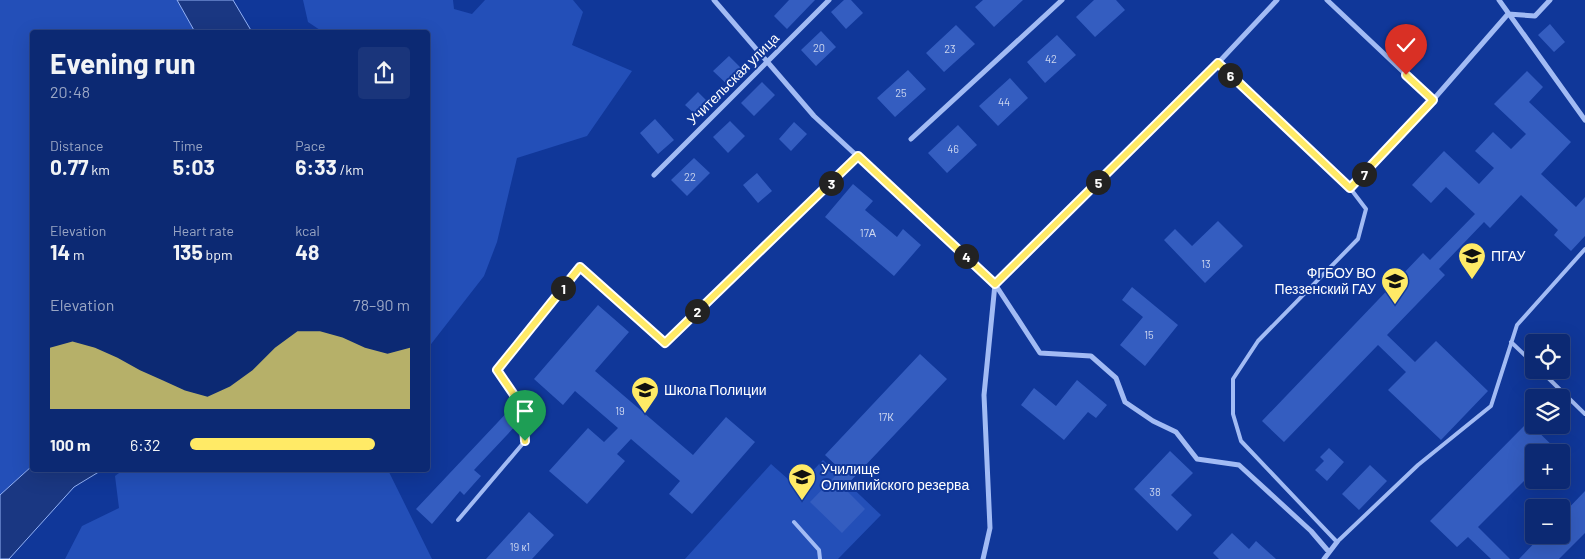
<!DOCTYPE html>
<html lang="en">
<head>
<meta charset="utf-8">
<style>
  :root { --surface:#0c2973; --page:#1a357b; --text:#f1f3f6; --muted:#9aa6c4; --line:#2c4585; --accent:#ffea66 }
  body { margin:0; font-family:Barlow,sans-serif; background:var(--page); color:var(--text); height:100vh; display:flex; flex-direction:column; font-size:19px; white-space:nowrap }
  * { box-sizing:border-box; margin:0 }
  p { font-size:16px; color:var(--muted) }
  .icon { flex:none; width:28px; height:28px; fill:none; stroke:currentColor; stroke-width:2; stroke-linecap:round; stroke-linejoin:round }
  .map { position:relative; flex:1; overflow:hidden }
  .side { position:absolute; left:30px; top:30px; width:400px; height:442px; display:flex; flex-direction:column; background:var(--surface); border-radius:5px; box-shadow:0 5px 20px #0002,0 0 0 1px var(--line) }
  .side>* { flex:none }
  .fabs { position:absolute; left:1525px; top:334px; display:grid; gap:10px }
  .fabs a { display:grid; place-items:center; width:45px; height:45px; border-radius:5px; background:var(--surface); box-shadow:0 5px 20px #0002,0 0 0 1px var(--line); font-size:25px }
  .pin { position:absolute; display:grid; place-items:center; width:42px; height:42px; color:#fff; margin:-51px -21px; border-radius:50% 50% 50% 0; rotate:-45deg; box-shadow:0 0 5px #0007 }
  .pin .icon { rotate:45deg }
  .km { position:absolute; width:25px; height:25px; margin:-12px; border-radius:50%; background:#222; color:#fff; font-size:14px; line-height:25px; text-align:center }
  .round { display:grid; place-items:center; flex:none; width:52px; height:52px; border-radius:5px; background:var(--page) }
  .head { display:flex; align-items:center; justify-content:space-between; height:85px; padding:0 20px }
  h1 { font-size:28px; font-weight:700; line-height:38px }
  .stats { display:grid; grid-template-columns:repeat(3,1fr); gap:8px; height:85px; padding:5px 20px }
  .stats div { display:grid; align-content:center }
  .stats b { font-size:21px; font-weight:700 }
  .stats small { font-size:14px; font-weight:400 }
  .stats p { font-size:14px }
  .chart { height:140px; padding:10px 20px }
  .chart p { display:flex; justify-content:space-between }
  .chart svg { width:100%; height:90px; margin-top:5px; fill:var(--accent); opacity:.7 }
  ul { padding:0 20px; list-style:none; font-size:16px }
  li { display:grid; grid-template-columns:80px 60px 1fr; align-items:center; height:38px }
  li i { height:12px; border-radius:6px; background:var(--accent) }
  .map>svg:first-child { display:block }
  .green { fill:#234fb8 }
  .water { fill:#1a3782; stroke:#94b3f8 }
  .building { fill:#345dc0 }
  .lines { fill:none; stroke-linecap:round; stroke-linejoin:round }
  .lane { stroke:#a2bbf4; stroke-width:4 }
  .street { stroke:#a2bbf4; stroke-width:5 }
  .route-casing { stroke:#fff; stroke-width:10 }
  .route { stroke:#ffea66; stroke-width:6 }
  .labels { text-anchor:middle; stroke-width:4; stroke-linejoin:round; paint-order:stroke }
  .number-label { font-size:11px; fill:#ccd6ef }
  .street-label { font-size:14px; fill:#fff; stroke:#103799 }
  .poi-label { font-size:14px; fill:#fff; stroke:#103799; text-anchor:start }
</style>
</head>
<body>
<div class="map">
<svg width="1585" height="559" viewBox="0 0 1585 559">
  <rect width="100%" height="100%" fill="#103799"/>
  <!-- green -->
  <path class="green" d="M 0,0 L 177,0 L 195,32 L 32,32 L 32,466 L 0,495 Z
    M 303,0 L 453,0 L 454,9 L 472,14 L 485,0 L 573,0 L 583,12 L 572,45 L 632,71 L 587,136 L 517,158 L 497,242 L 484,276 L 428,348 L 428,32 L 323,32 L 308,22 Z
    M 823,460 L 881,515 L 838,559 L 685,559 L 771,464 L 797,487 Z
    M 123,470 L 388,470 L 432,559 L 65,559 L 82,526 L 119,508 L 115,476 Z"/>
  <!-- water -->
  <path class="water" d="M 177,0 L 233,0 L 252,32 L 195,32 Z
    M 32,466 L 32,470 L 102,470 L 74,487 L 9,559 L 0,559 L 0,495 Z"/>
  <!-- building -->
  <path class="building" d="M 789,0 L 815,0 L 787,29 L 774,16 Z
    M 844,0 L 851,0 L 863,13 L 846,29 L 831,12 Z
    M 983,0 L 1023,0 L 994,27 L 975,7 Z
    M 1094,0 L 1116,0 L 1125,10 L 1095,37 L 1076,17 Z
    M 1550,24 L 1565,42 L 1554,52 L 1538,35 Z
    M 956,25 L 975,44 L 944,72 L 926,53 Z
    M 821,31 L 836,47 L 816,66 L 801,50 Z
    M 1057,35 L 1076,55 L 1045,83 L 1027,62 Z
    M 729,56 L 744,71 L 729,86 L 713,71 Z
    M 908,70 L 926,89 L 895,117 L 877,98 Z
    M 1527,71 L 1543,87 L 1529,102 L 1571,142 L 1541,174 L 1576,207 L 1585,197 L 1585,236 L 1571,251 L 1554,235 L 1558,230 L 1521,195 L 1490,228 L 1484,222 L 1439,269 L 1445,275 L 1387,335 L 1415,362 L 1436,341 L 1488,391 L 1441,440 L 1388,390 L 1406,372 L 1378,345 L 1284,442 L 1262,421 L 1423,253 L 1430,260 L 1475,214 L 1446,187 L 1431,203 L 1412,185 L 1444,151 L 1479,184 L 1494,168 L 1475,151 L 1493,132 L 1511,149 L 1526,134 L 1494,104 Z
    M 1010,78 L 1028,98 L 998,126 L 979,106 Z
    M 762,82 L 775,95 L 754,116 L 741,103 Z
    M 698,92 L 711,105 L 699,118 L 685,105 Z
    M 655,119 L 674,140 L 658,154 L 640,133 Z
    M 730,121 L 745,136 L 728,153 L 713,137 Z
    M 794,122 L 807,134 L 791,151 L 779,139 Z
    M 958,125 L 977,145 L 947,173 L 928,153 Z
    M 694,158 L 710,173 L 687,196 L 671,180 Z
    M 757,173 L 772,191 L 758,203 L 743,185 Z
    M 853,184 L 873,201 L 865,210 L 897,237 L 903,229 L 921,245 L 894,276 L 825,217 Z
    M 1218,221 L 1243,246 L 1205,283 L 1164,240 L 1175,229 L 1192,246 Z
    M 1132,287 L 1178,325 L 1145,366 L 1120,345 L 1143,317 L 1122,300 Z
    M 598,305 L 629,332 L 595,371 L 693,455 L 726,417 L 755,442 L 692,514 L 669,494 L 680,481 L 631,439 L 617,454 L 625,461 L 587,504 L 549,471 L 588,428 L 604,442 L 618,428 L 575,391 L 563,405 L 534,379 Z
    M 920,354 L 947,379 L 844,488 L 865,509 L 842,533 L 810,502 L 841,470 L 825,455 Z
    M 1077,380 L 1107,405 L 1096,418 L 1088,412 L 1064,440 L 1021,405 L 1034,388 L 1056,406 Z
    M 512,407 L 520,415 L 520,421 L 474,470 L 481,476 L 464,495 L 460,491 L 432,524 L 416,509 Z
    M 1528,422 L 1559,452 L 1534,452 L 1534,471 L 1478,527 L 1510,559 L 1491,559 L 1468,537 L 1457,547 L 1430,521 Z
    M 1329,448 L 1344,462 L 1327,481 L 1315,470 L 1324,461 L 1320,457 Z
    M 1170,451 L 1193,473 L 1171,495 L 1192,515 L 1177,531 L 1134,489 Z
    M 1370,465 L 1387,481 L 1359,510 L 1342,494 Z
    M 1585,491 L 1585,533 L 1559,559 L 1519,559 L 1542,535 L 1561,535 L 1561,516 Z
    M 529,512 L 554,535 L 532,559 L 486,559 Z
    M 1232,533 L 1249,549 L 1256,541 L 1276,559 L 1219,559 L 1213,553 Z"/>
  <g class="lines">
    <!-- lane -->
    <path class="lane" d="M 1218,63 L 1350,188 L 1366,209 L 1358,239 L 1258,341 L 1233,379 L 1233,414 L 1241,441 L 1337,542 L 1418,465 L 1491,406 L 1517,325 L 1585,249
      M 1511,342 L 1534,364
      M 1540,370 L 1585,414
      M 458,520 L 525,441 L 523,408 L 497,369 L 580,267 L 665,343 L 858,156
      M 794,522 L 819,550 L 820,559"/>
    <!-- street -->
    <path class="street" d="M 714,0 L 814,116 L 995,284 L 1040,353 L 1091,356 L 1116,378 L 1125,402 L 1153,421 L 1176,432 L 1197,459 L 1239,465 L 1311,531 L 1329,552
      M 1327,0 L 1433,100
      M 1499,0 L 1585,120
      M 911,139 L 1062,0
      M 654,175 L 829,0
      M 1350,188 L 1433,100 L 1508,14 L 1535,16 L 1550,0
      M 995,284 L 1218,63 L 1277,0
      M 983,559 L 990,528 L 984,395 L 995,284
      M 1324,559 L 1337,542"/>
  </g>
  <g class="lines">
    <!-- route casing -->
    <g class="route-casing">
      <path id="route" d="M 525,441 L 523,408 L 497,370 L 580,267 L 665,343 L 858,156 L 995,284 L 1218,63 L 1350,188 L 1433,100 L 1406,75"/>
    </g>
    <!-- route -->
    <use href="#route" class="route"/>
  </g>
  <!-- icons -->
  <defs>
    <g id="university-pin" transform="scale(1.4375)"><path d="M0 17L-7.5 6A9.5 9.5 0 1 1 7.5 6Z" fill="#ffea66" stroke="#103799"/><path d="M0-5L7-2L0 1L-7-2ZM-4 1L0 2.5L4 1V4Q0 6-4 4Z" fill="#111"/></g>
    <g id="school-pin" transform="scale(1.4375)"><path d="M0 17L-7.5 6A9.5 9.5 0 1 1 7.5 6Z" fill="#ffea66" stroke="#103799"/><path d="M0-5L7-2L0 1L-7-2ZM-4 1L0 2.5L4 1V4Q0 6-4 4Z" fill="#111"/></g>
  </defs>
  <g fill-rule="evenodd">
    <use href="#university-pin" x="1472" y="256"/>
    <use href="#university-pin" x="1395" y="281"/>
    <use href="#school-pin" x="645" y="390"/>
    <use href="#university-pin" x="802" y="477"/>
  </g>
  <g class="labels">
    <!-- number labels -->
    <g class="number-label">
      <text x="819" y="52">20</text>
      <text x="950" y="53">23</text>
      <text x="1051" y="63">42</text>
      <text x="901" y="97">25</text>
      <text x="1004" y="106">44</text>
      <text x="953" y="153">46</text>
      <text x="690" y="181">22</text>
      <text x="868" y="237">17А</text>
      <text x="1206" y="268">13</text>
      <text x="1149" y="339">15</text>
      <text x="620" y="415">19</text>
      <text x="886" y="421">17К</text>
      <text x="1155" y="496">38</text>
      <text x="520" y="551">19 к1</text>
    </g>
    <!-- street labels -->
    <g class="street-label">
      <text transform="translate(733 79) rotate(-45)" y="5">Учительская улица</text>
    </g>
    <!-- poi labels -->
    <g class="poi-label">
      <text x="1491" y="261">ПГАУ</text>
      <text x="1376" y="278" text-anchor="end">ФГБОУ ВО<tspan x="1376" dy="16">Пеззенский ГАУ</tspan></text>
      <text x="664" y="395">Школа Полиции</text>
      <text x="821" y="474">Училище<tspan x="821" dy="16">Олимпийского резерва</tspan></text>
    </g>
  </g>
</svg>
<div class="fabs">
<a><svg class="icon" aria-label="locate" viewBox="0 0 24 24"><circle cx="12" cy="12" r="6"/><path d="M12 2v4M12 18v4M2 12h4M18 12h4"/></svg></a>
<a><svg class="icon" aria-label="layers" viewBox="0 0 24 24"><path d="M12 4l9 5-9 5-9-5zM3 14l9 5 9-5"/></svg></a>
<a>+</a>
<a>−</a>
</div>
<div class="pin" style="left:525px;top:441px;background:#1e9e55"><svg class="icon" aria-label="arrive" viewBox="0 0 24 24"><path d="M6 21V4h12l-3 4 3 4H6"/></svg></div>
<div class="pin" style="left:1406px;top:75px;background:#d93025"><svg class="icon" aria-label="check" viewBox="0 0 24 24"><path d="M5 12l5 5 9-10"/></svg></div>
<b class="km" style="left:563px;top:288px">1</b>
<b class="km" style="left:697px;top:311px">2</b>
<b class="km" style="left:831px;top:183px">3</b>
<b class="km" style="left:966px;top:256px">4</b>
<b class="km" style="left:1098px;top:182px">5</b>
<b class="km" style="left:1230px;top:75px">6</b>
<b class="km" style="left:1364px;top:174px">7</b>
<section class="side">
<div class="head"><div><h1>Evening run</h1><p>20:48</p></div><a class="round"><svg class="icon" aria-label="share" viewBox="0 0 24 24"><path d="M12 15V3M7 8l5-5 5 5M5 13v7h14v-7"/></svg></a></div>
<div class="stats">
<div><p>Distance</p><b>0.77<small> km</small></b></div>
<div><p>Time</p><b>5:03</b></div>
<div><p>Pace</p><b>6:33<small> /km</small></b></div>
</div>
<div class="stats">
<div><p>Elevation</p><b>14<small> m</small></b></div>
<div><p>Heart rate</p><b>135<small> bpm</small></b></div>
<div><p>kcal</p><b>48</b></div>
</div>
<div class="chart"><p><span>Elevation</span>78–90 m</p>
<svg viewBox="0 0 160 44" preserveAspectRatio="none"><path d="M0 44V14L10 11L20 14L30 19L40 25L50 30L60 35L70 38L80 33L90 25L100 14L110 6L120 6L130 9L140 14L150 17L160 14V44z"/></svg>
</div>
<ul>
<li><b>100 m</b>6:32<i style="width:84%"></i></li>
</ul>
</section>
</div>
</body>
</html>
